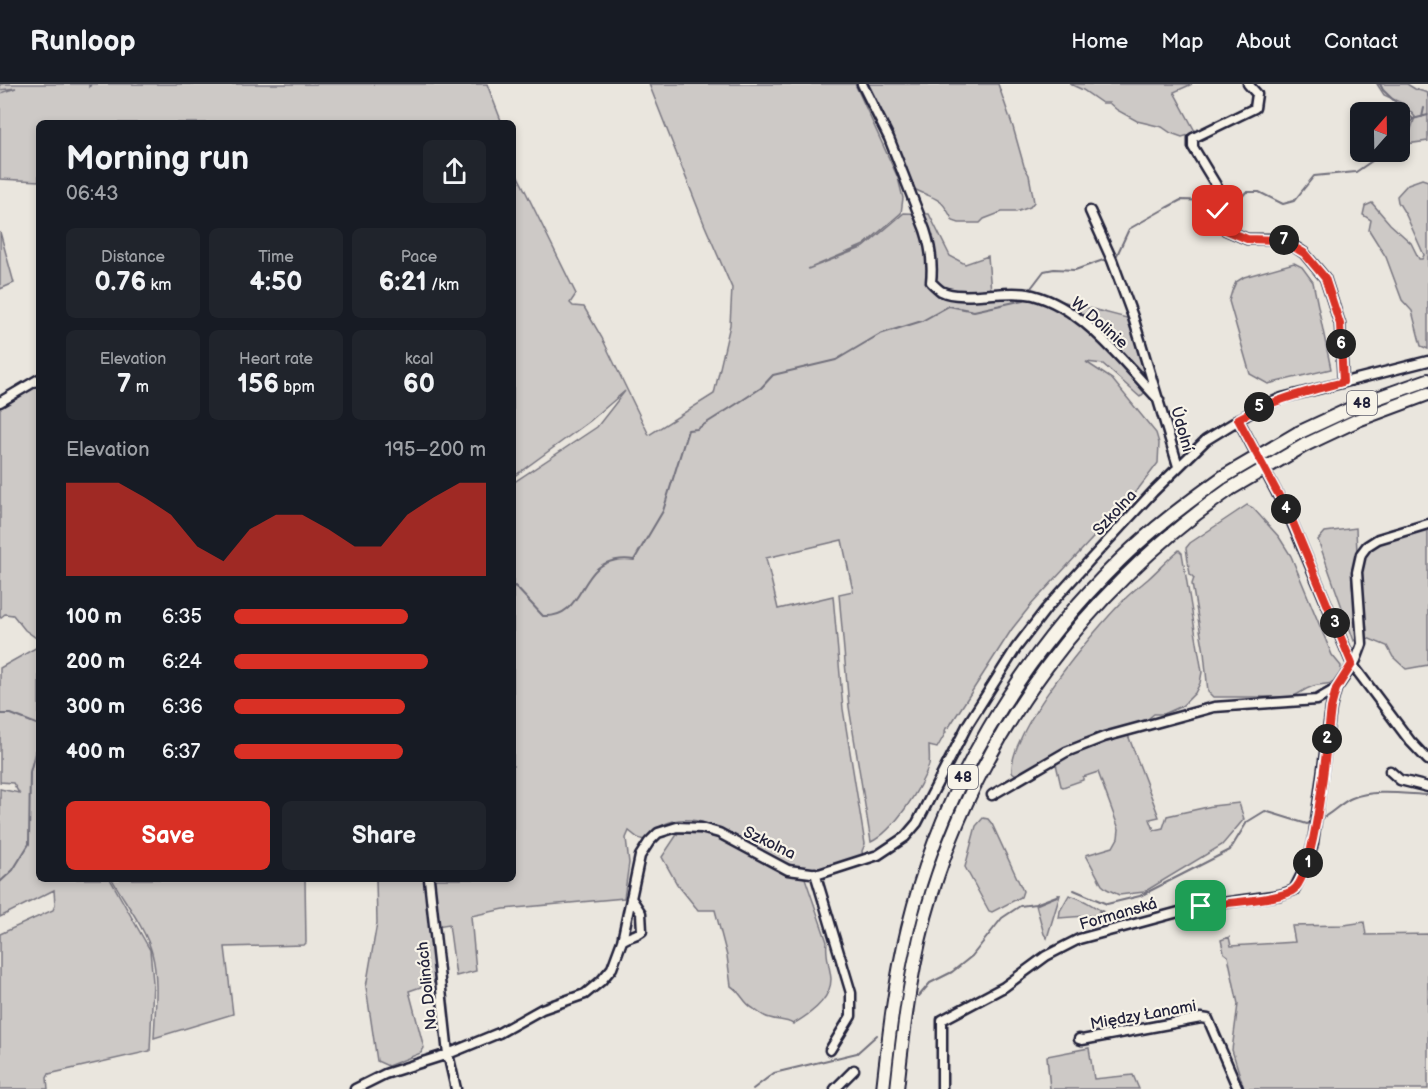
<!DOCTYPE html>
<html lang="en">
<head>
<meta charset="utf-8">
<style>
  :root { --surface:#171b24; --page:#20242c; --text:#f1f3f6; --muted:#9ea1a6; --line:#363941; --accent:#d93025 }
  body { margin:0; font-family:"Balsamiq Sans",sans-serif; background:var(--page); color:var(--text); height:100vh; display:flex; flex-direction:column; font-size:22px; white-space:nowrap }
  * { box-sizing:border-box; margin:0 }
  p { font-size:20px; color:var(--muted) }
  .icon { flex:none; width:33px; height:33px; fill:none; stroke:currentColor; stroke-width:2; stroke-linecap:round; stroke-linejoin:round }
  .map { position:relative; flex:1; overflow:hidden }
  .side { position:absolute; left:36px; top:36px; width:480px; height:762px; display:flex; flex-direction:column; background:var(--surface); border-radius:9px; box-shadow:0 3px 9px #0003 }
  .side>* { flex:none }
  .needle { width:39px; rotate:20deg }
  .controls { position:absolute; left:1350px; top:18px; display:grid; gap:12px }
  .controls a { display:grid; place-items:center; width:60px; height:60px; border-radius:9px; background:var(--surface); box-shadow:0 3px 9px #0003; font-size:30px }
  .pin { position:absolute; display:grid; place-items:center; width:51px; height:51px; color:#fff; margin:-26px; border-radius:12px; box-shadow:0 3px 9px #0006 }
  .km { position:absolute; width:30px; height:30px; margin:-15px; border-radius:50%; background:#222; color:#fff; font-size:16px; line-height:30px; text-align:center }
  .round { display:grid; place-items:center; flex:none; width:63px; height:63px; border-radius:9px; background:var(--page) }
  .head { display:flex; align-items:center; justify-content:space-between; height:102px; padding:0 30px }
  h1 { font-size:33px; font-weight:600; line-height:45px }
  .stats { display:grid; grid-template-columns:repeat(3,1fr); gap:9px; height:102px; padding:6px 30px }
  .stats div { display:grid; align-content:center; border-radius:9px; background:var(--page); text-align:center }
  .stats b { font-size:26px; font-weight:600 }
  .stats small { font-size:16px; font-weight:400 }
  .stats p { font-size:16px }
  .chart { height:168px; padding:12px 30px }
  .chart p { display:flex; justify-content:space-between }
  .chart svg { width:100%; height:108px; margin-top:6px; fill:var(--accent); opacity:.7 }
  .button { display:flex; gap:12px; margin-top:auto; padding:12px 30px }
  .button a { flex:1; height:69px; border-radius:9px; background:var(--accent); color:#fff; font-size:24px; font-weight:600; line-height:69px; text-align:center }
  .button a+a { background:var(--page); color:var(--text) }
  ul { padding:0 30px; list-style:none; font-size:20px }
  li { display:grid; grid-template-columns:96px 72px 1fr; align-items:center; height:45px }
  li i { height:15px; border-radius:8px; background:var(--accent) }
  header { display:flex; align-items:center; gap:36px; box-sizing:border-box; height:84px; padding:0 30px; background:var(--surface); border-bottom:2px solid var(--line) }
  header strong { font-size:28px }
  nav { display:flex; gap:33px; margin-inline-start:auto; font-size:21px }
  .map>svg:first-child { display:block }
  .green { fill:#cdc9c6; stroke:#787680; stroke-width:1.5 }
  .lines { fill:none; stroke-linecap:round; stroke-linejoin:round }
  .stream { stroke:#716f7b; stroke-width:2 }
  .minor-casing { stroke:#22223b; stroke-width:13 }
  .highway-casing { stroke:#22223b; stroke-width:16 }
  .minor { stroke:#f7f3e8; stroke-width:8 }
  .highway { stroke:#f7f3e8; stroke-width:12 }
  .highway-bridge-casing { stroke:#22223b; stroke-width:16; stroke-linecap:butt }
  .highway-bridge { stroke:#f7f3e8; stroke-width:12 }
  .route-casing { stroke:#fff; stroke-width:12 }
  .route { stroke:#d93025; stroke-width:8 }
  .labels { text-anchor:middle; stroke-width:4.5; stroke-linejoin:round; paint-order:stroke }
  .shield { fill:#f7f3e8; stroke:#62616f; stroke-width:1.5 }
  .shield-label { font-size:15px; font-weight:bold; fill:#22223b }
  .street-label { font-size:16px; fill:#22223b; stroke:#f7f3e8 }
</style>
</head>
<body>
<header>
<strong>Runloop</strong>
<nav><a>Home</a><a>Map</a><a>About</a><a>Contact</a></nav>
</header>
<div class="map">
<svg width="1428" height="1005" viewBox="0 0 1428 1005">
  <rect width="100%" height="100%" fill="#eae6de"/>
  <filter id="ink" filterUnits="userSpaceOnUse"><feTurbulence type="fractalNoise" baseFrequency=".0167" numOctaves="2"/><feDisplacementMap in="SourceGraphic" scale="12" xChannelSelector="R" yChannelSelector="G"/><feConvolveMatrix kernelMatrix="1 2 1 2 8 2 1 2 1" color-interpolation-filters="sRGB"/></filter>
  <g filter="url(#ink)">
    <!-- green -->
    <path class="green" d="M 0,0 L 89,0 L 89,4 L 91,0 L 487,0 L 502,39 L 39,39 L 39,97 L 0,95 L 0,9 L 16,4 L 0,6 Z
      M 649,0 L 855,0 L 898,94 L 903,114 L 901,129 L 864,161 L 808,185 L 864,163 L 904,129 L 929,130 L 950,172 L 965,180 L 988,172 L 991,208 L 1050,214 L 1127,234 L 1150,303 L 1140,313 L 1103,280 L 1086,278 L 1112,295 L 1156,349 L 1159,359 L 1158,379 L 1139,404 L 1031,521 L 1012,545 L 949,643 L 946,644 L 945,647 L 946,648 L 937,664 L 929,662 C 929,668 930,675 929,681 C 921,704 894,747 871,758 L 849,623 L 839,510 L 853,507 L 842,456 L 766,474 L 778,525 L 833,512 L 843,625 L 865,760 L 862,767 L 863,774 C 844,779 824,787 804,784 C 755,777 692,700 644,756 L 638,754 L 629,747 L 626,754 L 629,779 L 624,814 L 504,825 L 471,832 L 476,887 L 456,892 L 449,840 L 437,842 L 431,795 L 513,795 L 513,399 L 597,343 L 625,307 L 590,337 L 513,393 L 513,82 L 576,210 L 570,219 L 573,222 L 584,223 L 602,254 L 649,351 L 714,310 L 730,241 L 732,204 L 705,142 Z
      M 867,0 L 998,0 L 1013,43 L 1024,82 L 1029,91 L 1034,118 L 1030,123 L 1016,128 L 1002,128 L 984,135 L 980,139 L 959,139 L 953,137 C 940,111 938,117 914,105 Z
      M 1070,0 L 1192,0 L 1174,8 L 1196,49 L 1182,53 L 1171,49 L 1162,43 L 1137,37 L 1117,26 L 1109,19 L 1102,19 L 1083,6 Z
      M 1377,0 L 1407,0 L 1415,5 L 1428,9 L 1428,57 L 1406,60 L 1415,33 L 1404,20 L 1384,11 Z
      M 1422,95 L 1428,97 L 1428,265 L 1421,262 L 1412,227 L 1402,216 L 1386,173 L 1369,146 L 1371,136 L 1363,131 L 1365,122 L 1372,119 L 1390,140 L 1411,159 L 1419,175 L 1422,175 L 1424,171 L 1406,131 L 1398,118 L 1397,112 L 1408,100 Z
      M 0,148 L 14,199 L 0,205 Z
      M 1294,179 L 1302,183 L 1313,198 L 1331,285 L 1268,300 L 1250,290 L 1229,217 L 1232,207 L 1236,198 L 1244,193 Z
      M 39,299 L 39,556 L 25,546 L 13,531 L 5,530 L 0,534 L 0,322 Z
      M 1247,421 L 1253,424 L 1279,453 L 1291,472 L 1332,571 L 1341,582 C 1341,606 1325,597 1311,603 C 1302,606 1298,612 1289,613 L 1213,613 L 1208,608 L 1204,568 L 1192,500 L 1194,494 L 1190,490 L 1186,464 L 1190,459 Z
      M 1428,443 L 1428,581 L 1406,585 L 1393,573 L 1387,562 L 1367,554 C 1363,541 1363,526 1361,512 C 1355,456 1384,457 1428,443 Z
      M 1356,444 L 1357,469 L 1352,498 L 1358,553 L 1354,557 L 1318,456 L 1325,448 Z
      M 1179,466 L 1182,469 L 1202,588 L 1200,599 L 1195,609 L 1182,622 L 1164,630 L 1154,630 L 1144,638 L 1083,655 L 1018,692 L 1012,688 C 1009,647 1094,546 1124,516 C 1131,508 1140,502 1148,495 C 1159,485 1168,475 1179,466 Z
      M 39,562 L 39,795 L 110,795 L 150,866 L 153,898 L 150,967 L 49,990 L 47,994 L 48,1005 L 0,1005 L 0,850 L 53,826 L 55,821 L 54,806 L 0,833 L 0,705 L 19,709 L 13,699 L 0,698 L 0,584 Z
      M 1128,651 L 1159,733 L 1150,735 L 1154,746 L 1163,744 L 1167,732 L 1212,722 L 1239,719 L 1244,735 L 1222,761 L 1144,808 L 1119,811 L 1107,805 L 1102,801 L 1086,771 L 1113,763 L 1118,754 L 1119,745 L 1098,688 L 1083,693 L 1083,696 L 1063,703 L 1061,702 L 1056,680 C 1069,663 1107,657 1128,651 Z
      M 983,734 L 988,735 L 992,740 L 1023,807 L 1021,813 L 992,828 L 989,827 L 965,783 L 976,742 Z
      M 678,749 L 707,750 L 727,758 L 787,789 L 805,794 L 827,858 C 825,871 830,882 831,895 C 831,915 809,931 793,940 C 785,935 779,937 770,934 C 764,933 759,929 754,925 C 743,919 742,909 731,902 L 727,872 L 715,826 L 698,826 L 677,800 L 662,773 Z
      M 112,795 L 305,795 L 306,859 L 304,861 L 225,863 L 233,930 L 154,954 C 155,927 159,896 152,869 C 146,845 124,817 112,795 Z
      M 376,795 L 425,795 L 438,897 L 409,907 L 424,964 L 421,969 L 388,982 L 377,977 L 366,903 L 377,839 Z
      M 1060,811 L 1047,854 L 1044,850 L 1036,821 Z
      M 1069,811 C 1083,814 1092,822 1104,828 L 1098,827 L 1102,830 L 1099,831 L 1059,834 L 1060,827 Z
      M 1364,838 L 1366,851 L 1428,850 L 1428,1005 L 1244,1005 L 1232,966 L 1238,920 L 1228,872 L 1224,869 L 1221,856 L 1229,853 L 1231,862 L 1295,858 L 1292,842 L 1344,841 Z
      M 1089,964 L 1094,995 L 1133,991 L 1139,1005 L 1050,1005 L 1047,972 Z"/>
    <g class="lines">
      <!-- stream -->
      <path class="stream" d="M 1380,0 L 1383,6 L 1413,35 L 1428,31
        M 1428,12 L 1428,11
        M 1422,33 L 1424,24
        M 1400,50 L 1413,35
        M 1219,118 L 1237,119 L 1246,108 L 1259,108 L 1283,120 L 1294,117 L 1314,92 L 1356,88 L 1385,68
        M 1114,172 L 1117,171 L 1129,145 L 1166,124 L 1181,116 L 1213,117
        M 1028,208 L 1044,187 L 1054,185 L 1075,186 L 1109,174
        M 513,503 L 515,502 L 543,532 C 577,534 579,500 598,484 C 608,476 622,474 634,476 L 663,427 L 688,346 L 697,345 L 735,321 L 761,304 L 773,291 L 836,276 L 880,250 L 922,237 L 949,222 L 974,227 L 1024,216 L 1026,213
        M 0,630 L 11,630 L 39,641
        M 1320,735 C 1332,730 1340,719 1352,714 C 1374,705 1404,710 1428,711
        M 0,798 L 13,786 L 29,760 L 30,688 L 39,654
        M 1074,806 L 1107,820 L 1140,812 L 1230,766 L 1247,738 L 1265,727 L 1307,740 L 1312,738
        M 919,912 L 930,899 L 952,888 L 972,872 L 1002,834 L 1020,822 L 1035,820 L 1059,811
        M 753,1005 L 774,989 L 857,969 L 877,951"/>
      <!-- minor casing -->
      <g class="minor-casing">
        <path id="minor" d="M 862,0 L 889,54 L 925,146 C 931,164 933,180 931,198 C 934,201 938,205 941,207 C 963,218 1007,204 1033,211 C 1084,224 1124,279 1159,316
          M 1248,0 L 1257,10 L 1255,24 L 1193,54 L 1193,63 L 1216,101 L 1218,127 L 1226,146 L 1247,155 L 1283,155 L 1304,169 L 1325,194 L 1340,240 L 1343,298
          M 1090,127 L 1112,176 L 1133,233 L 1178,382
          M 0,318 L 39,295
          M 1238,335 L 1291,436 L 1352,580 L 1410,657 L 1428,676
          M 1390,687 L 1400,696 L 1428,703
          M 992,711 L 1066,668 L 1104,653 L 1214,623 L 1317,616 L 1336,605 L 1356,576 L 1362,560 L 1357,488 L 1361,470 L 1367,462 L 1378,455 L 1428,440
          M 815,789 L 851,909 L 851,932 L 830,966
          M 429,795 L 448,970 L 456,1005
          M 622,857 C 628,852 636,852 642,847 L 641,829 L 631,814
          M 1079,955 L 1082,956 L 1201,934 L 1208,935 L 1238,1005
          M 355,1005 L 385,990 L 448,970 L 499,949 L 542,925 L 585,910 L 601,897 L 612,884 L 622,857 L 640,772 L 649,758 L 658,749 L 677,743 L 701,744 L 719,749 L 788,786 L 819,790 L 878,771 L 905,753 L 917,739 L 968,640 L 1016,564 L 1046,525 L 1090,476 L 1153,408 L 1206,356 L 1258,324 L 1282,314 L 1428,277
          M 835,1005 L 854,986
          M 942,1005 L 942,936 L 1004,903 L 1046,872 L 1079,855 L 1201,822 L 1280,811 L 1294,806 L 1308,778 L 1313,759 L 1331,624 L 1336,605"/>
      </g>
      <!-- highway casing -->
      <g class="highway-casing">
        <path id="highway" d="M 1298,349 L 1363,319 L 1428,296
          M 1305,361 L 1358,336 L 1428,310
          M 883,1005 C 889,951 895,897 908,844 C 942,704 1018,576 1120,476 C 1152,445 1187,419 1223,393
          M 897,1005 C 904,939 912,873 932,809 C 983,644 1089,504 1230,405"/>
      </g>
      <!-- minor -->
      <use href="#minor" class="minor"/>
      <!-- highway -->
      <use href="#highway" class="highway"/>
      <!-- highway-bridge casing -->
      <g class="highway-bridge-casing">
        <path id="highway-bridge" d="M 1223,393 L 1298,349
          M 1230,405 L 1305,361"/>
      </g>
      <!-- highway-bridge -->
      <use href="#highway-bridge" class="highway-bridge"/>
    </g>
  </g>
  <g class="lines" filter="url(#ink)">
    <!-- route casing -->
    <g class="route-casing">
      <path id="route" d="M 1201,822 C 1222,819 1276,816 1292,807 C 1316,794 1327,654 1331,624 L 1336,605 L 1352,580 L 1292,436 L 1238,335 C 1272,316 1306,308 1343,298 L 1340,240 L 1325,194 L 1304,169 L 1282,156 L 1247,155 L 1226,146 L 1218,127"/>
    </g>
    <!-- route -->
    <use href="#route" class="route"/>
  </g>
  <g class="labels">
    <!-- shield labels -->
    <g class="shield">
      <rect x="1347" y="307" width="30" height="24" rx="4.5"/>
      <rect x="948" y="681" width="30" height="24" rx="4.5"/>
    </g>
    <g class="shield-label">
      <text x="1362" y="324">48</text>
      <text x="963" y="698">48</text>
    </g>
    <!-- street labels -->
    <g class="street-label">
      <text transform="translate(1100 238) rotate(41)" y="6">W Dolinie</text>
      <text transform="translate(1183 345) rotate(74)" y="6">Údolní</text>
      <text transform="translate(1114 428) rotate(-47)" y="6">Szkolna</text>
      <text transform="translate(770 758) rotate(26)" y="6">Szkolna</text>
      <text transform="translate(1118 829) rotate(-16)" y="6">Formanská</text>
      <text transform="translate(426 902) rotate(-96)" y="6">Na Dolinách</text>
      <text transform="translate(1143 930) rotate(-10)" y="6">Między Łanami</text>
    </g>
  </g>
</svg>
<div class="controls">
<a><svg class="needle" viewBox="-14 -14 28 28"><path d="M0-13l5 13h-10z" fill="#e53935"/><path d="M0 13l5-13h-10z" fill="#9ea1a6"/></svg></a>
</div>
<div class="pin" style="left:1201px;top:822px;background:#1e9e55"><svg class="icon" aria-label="arrive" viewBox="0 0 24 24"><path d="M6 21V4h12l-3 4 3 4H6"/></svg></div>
<div class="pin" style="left:1218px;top:127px;background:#d93025"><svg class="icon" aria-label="check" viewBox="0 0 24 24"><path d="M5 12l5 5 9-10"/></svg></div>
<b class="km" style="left:1308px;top:779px">1</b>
<b class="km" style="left:1327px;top:655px">2</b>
<b class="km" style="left:1335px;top:539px">3</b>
<b class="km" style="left:1286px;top:425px">4</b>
<b class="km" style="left:1259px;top:323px">5</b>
<b class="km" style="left:1341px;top:260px">6</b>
<b class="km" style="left:1284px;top:156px">7</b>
<section class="side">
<div class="head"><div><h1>Morning run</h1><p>06:43</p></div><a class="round"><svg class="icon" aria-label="share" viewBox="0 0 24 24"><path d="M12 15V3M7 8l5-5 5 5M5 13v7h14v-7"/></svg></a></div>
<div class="stats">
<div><p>Distance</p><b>0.76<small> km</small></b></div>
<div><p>Time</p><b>4:50</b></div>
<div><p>Pace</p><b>6:21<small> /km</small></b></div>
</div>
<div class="stats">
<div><p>Elevation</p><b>7<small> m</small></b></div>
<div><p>Heart rate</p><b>156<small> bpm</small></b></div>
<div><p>kcal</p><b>60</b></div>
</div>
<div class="chart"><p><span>Elevation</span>195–200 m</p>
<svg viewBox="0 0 160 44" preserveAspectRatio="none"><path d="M0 44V6L10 6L20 6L30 12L40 19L50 32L60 38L70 25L80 19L90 19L100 25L110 32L120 32L130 19L140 12L150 6L160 6V44z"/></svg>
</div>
<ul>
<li><b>100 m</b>6:35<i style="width:69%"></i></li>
<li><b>200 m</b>6:24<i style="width:77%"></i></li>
<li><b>300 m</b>6:36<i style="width:68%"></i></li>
<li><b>400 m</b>6:37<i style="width:67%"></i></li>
</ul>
<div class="button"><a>Save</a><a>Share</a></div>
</section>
</div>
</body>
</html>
